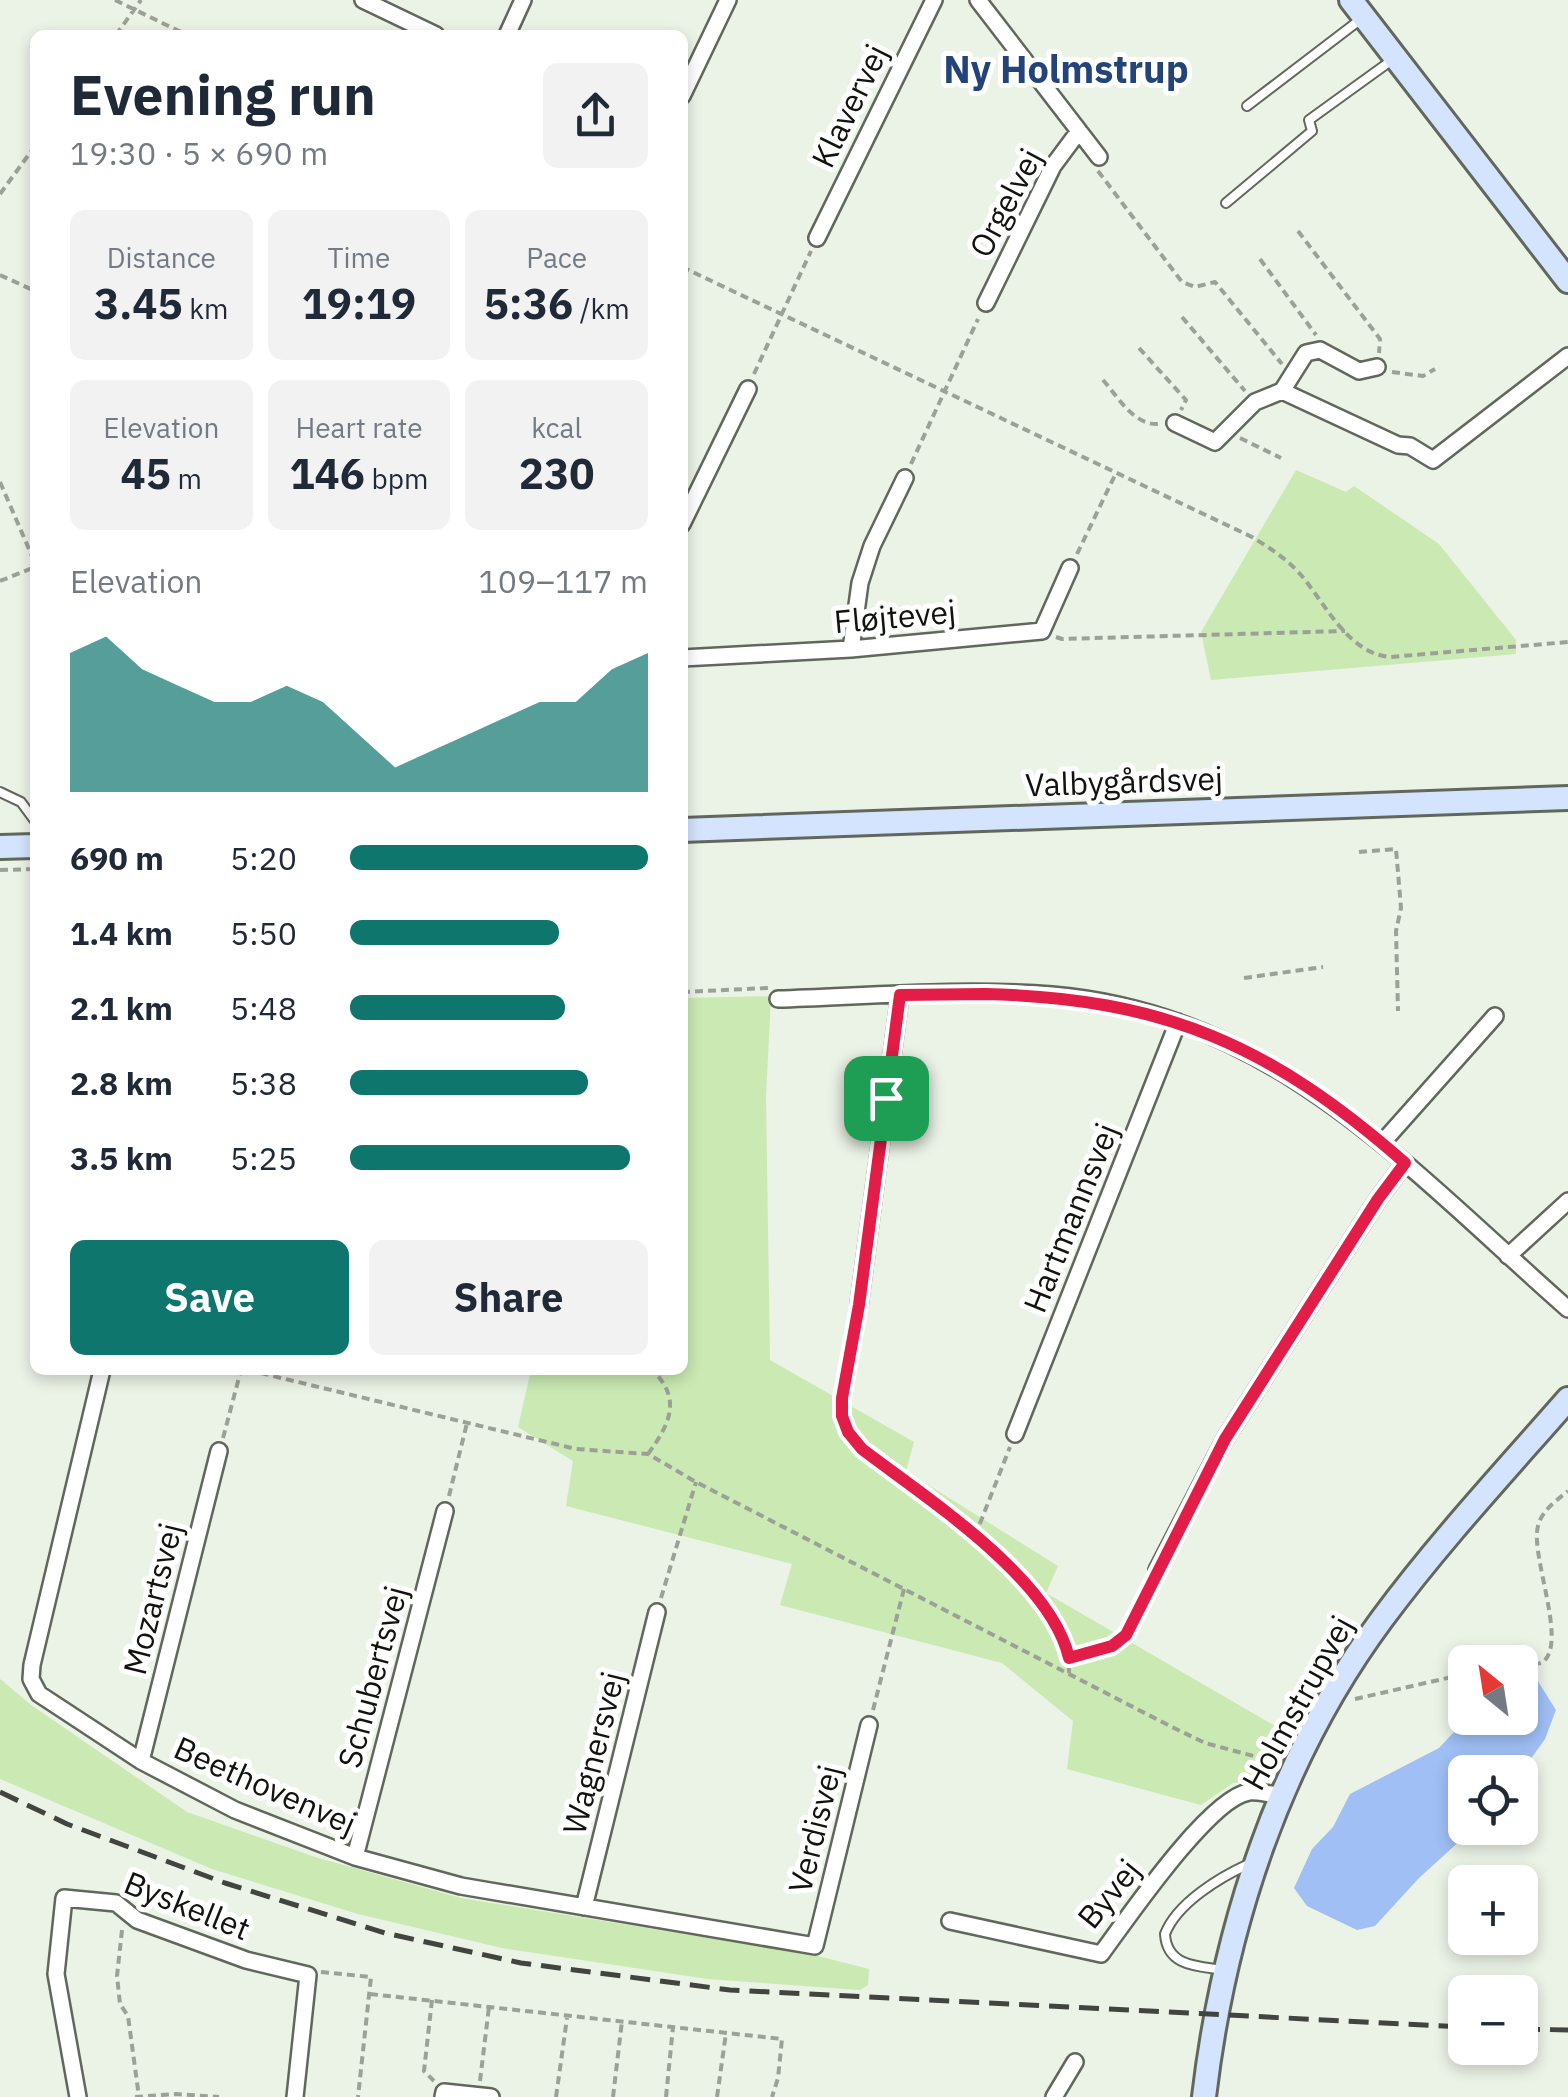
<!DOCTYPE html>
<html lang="en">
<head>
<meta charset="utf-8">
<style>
  :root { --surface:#fff; --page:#f2f2f3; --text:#1f2937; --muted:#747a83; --accent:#0f766e }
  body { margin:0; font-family:"IBM Plex Sans",sans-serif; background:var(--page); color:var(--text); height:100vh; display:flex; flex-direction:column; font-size:38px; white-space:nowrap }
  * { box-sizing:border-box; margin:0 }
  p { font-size:32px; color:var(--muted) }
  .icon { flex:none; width:55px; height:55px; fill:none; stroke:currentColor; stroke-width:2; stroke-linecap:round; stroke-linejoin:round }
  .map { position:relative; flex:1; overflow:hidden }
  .details { position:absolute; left:30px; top:30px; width:658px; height:1345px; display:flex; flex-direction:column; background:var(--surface); border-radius:15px; box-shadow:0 5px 15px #0003 }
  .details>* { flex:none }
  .needle { width:65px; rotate:330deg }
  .tools { position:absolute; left:1448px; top:1645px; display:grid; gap:20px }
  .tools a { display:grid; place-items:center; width:90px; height:90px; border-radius:15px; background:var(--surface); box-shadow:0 5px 15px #0003; font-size:50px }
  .pin { position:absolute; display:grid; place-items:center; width:85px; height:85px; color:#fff; margin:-42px; border-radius:20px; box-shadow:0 5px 15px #0006 }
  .round { display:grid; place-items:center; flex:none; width:105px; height:105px; border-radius:15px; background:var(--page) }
  .summary { display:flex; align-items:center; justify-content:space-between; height:170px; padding:0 40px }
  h1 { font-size:55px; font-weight:700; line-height:75px }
  .stats { display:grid; grid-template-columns:repeat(3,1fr); gap:15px; height:170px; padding:10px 40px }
  .stats div { display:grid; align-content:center; border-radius:15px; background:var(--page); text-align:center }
  .stats b { font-size:42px; font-weight:700 }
  .stats small { font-size:28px; font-weight:400 }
  .stats p { font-size:28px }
  .chart { height:280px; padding:20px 40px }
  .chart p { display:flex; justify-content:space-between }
  .chart svg { width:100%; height:180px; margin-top:10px; fill:var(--accent); opacity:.7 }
  .action { display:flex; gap:20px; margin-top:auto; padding:20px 40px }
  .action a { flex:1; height:115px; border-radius:15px; background:var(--accent); color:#fff; font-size:40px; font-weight:700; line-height:115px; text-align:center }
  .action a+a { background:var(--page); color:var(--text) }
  ul { padding:0 40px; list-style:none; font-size:32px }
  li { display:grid; grid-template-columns:160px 120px 1fr; align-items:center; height:75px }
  li i { height:25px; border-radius:12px; background:var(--accent) }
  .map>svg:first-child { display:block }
  .green { fill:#cae9b3 }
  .water { fill:#9fbff5 }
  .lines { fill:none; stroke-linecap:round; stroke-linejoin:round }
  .lane-casing { stroke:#61675c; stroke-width:12 }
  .street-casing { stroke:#61675c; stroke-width:20 }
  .secondary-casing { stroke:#61675c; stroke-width:28 }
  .path { stroke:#9ca198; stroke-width:4; stroke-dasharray:8 5; stroke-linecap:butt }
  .lane { stroke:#fff; stroke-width:8 }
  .street { stroke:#fff; stroke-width:15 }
  .secondary { stroke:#d4e4fe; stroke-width:22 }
  .rail { stroke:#42453f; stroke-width:5; stroke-dasharray:20 10; stroke-linecap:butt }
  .route-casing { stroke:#fff; stroke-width:20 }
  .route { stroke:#e11d48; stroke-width:12 }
  .labels { text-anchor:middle; stroke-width:10; stroke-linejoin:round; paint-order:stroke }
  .street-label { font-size:32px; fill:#11130f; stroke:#fff }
  .quarter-label { font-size:38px; font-weight:bold; fill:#244379; stroke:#fff }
</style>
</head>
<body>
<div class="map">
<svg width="1568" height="2097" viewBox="0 0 1568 2097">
  <rect width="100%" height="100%" fill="#ebf2e6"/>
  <!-- green -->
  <path class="green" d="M 1296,470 L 1346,492 L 1354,486 L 1439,544 L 1516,640 L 1516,654 L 1211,680 L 1201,632 Z
    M 771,996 L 766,1097 L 770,1360 L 914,1442 L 906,1471 L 1058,1566 L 1046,1593 L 1287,1733 L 1264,1780 L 1233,1783 L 1201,1805 L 1067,1769 L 1073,1721 L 1002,1663 L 780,1605 L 792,1564 L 566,1506 L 573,1461 L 518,1427 L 531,1370 L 682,1370 L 683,998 Z
    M 0,1679 L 31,1705 L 187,1812 L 315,1857 L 461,1898 L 814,1955 L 869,1969 L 868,1985 L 860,1990 L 708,1979 L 502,1948 L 358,1914 L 212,1869 L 0,1779 Z"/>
  <!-- water -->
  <path class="water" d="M 1534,1675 L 1556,1710 L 1545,1739 L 1520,1774 L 1465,1772 L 1465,1828 L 1474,1828 L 1419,1878 L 1375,1926 L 1357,1930 L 1307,1906 L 1294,1888 L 1312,1849 L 1333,1827 L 1350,1794 L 1439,1748 L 1467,1718 L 1520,1718 L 1520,1677 Z"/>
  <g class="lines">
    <!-- lane casing -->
    <g class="lane-casing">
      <path id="lane" d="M 1247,106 L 1361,19
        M 1226,203 L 1312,131 L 1309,120 L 1392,60
        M 0,792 L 21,802 L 35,821
        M 1224,1970 C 1198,1966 1167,1967 1165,1934 C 1177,1903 1220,1877 1249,1864"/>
    </g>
    <!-- street casing -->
    <g class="street-casing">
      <path id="street" d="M 363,0 L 436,35
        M 978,0 L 1099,157
        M 507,35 L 523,0
        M 682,96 L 728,0
        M 817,238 L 934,0
        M 986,303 L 1053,166 L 1079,131
        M 1282,391 L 1306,353 L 1320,350 L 1359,371 L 1377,367
        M 1175,423 L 1215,442 L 1255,402 L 1282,391 L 1398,445 L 1410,446 L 1433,460 L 1568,356
        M 682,524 L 748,389
        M 851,649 L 860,583 L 872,546 L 905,478
        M 682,658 L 851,649 L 1042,631 L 1070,568
        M 778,999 C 869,996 962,988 1052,995 C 1275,1014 1411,1171 1568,1309
        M 1382,1143 L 1495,1016
        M 1508,1256 L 1568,1201
        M 859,1305 L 900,995
        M 102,1370 L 32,1665 L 31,1679 L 39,1694 L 141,1761 L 235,1810 L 355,1857 L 461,1886 L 815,1946 L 869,1725
        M 1015,1434 L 1178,1022
        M 1157,1570 L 1225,1439 L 1378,1199 L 1405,1163
        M 141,1761 L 219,1451
        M 355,1857 L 445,1511
        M 584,1907 L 657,1612
        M 950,1921 L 1101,1954 C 1127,1919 1209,1798 1249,1792 C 1258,1791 1271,1795 1281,1795
        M 78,2097 L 56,1974 L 64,1898 L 116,1903 L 137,1920 L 246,1960 L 308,1975 L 295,2097
        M 443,2097 L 444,2092 L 491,2097
        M 1054,2097 L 1075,2062"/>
    </g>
    <!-- secondary casing -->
    <g class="secondary-casing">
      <path id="secondary" d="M 1351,0 L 1568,281
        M 682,830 L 1568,798
        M 0,847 L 35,846
        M 1204,2097 C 1224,1927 1279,1758 1382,1619 C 1439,1542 1505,1471 1568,1399"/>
    </g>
    <!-- path -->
    <path class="path" d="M 115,0 L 187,35
      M 116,35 L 141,0
      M 1098,171 L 1182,282 L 1195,287 L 1215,282 L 1282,364
      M 0,194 L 35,146
      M 1298,231 L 1380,339 L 1379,353
      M 1260,259 L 1316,335
      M 682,267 L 1252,537 C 1270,548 1287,559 1301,575 C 1327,606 1348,653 1390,657 L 1568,642
      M 0,275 L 35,291
      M 1182,317 L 1245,391
      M 1139,348 L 1186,400 L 1181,410
      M 1392,372 L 1423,376 L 1435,369
      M 754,374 L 811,251
      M 1103,380 C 1118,397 1134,426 1159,424
      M 1240,438 L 1281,458
      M 911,464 L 978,319
      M 0,482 L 35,563
      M 1077,554 L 1116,473
      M 0,581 L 35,567
      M 1056,637 L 1062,639 L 1345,631
      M 1359,852 L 1396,849 L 1401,908 L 1396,931 L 1398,1011
      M 0,870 L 35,869
      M 1244,978 L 1323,967
      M 682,992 L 768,988
      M 856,1321 C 847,1369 829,1408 862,1449 C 918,1492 1029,1567 1059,1628 C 1067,1642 1069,1657 1069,1673
      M 248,1370 L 576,1449 L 648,1454 L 696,1482 L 1168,1725 L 1205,1743 L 1276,1762
      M 223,1438 L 241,1370
      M 648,1454 C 669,1425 683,1399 652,1370
      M 449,1496 L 467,1423
      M 975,1536 L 1010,1447
      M 661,1598 L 696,1482
      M 1069,1658 C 1128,1645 1126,1635 1151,1583
      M 1520,1666 C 1527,1665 1537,1665 1543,1662 C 1568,1642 1530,1556 1538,1526 C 1542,1510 1556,1501 1568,1491
      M 1355,1699 L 1465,1674
      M 873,1710 L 904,1589
      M 122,1930 L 117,1976 L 120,2004 L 128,2016 L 139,2097
      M 321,1972 L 371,1977 L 358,2097
      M 370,1994 L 782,2039 L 778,2078 L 772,2097
      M 432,2000 L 424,2071 L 434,2081
      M 480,2081 L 489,2007
      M 135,2097 L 176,2094 L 219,2097
      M 556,2097 L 567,2018
      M 613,2097 L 622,2021
      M 666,2097 L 673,2027
      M 717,2097 L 726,2033"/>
    <!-- lane -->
    <use href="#lane" class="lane"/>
    <!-- street -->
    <use href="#street" class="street"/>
    <!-- secondary -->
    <use href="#secondary" class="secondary"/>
    <!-- rail -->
    <path class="rail" d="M 0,1792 L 67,1824 L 225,1883 L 385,1933 L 521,1963 L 730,1990 L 1465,2027
      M 1520,2029 L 1568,2030"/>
  </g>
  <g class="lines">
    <!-- route casing -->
    <g class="route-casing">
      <path id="route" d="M 985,994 C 1163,998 1271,1045 1405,1163 L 1378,1199 L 1225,1439 L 1126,1635 L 1112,1646 L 1069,1658 C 1051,1578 926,1498 862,1449 L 848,1432 L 842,1416 L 842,1398 L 859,1305 L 900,995 Z"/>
    </g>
    <!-- route -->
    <use href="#route" class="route"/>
  </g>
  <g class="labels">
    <!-- street labels -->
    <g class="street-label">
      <text transform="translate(850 106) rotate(-64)" y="11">Klavervej</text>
      <text transform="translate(1006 203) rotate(-62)" y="11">Orgelvej</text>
      <text transform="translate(895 617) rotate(-5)" y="11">Fløjtevej</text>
      <text transform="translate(1124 782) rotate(-2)" y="11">Valbygårdsvej</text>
      <text transform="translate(1071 1218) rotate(-68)" y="11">Hartmannsvej</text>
      <text transform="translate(153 1599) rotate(-76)" y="11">Mozartsvej</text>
      <text transform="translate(373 1677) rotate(-75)" y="11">Schubertsvej</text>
      <text transform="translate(1298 1703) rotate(-61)" y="11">Holmstrupvej</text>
      <text transform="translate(594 1753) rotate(-76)" y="11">Wagnersvej</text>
      <text transform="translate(265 1786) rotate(24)" y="11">Beethovenvej</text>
      <text transform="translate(815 1829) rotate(-76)" y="11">Verdisvej</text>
      <text transform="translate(1109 1894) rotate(-51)" y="11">Byvej</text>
      <text transform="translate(187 1906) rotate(22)" y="11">Byskellet</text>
    </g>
    <!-- quarter labels -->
    <g class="quarter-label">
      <text x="1066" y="83">Ny Holmstrup</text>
    </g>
  </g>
</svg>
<div class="tools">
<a><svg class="needle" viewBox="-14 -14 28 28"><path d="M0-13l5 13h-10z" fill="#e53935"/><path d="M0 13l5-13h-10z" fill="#747a83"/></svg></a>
<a><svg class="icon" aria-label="locate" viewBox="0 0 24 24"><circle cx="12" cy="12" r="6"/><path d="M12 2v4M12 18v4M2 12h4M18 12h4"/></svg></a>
<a>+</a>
<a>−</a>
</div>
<div class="pin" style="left:886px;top:1098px;background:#1e9e55"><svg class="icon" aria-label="arrive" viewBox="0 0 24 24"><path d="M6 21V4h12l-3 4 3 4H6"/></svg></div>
<section class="details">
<div class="summary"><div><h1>Evening run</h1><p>19:30 · 5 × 690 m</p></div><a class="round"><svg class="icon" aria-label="share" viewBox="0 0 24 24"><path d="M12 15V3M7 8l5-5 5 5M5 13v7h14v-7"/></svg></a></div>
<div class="stats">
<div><p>Distance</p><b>3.45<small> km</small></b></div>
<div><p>Time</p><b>19:19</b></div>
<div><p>Pace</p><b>5:36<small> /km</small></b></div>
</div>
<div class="stats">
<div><p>Elevation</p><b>45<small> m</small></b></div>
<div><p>Heart rate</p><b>146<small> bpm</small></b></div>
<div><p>kcal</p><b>230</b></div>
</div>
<div class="chart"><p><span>Elevation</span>109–117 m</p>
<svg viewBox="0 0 160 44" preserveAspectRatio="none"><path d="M0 44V10L10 6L20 14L30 18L40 22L50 22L60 18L70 22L80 30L90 38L100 34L110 30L120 26L130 22L140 22L150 14L160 10V44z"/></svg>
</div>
<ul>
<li><b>690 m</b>5:20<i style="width:100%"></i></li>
<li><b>1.4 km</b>5:50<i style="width:70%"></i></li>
<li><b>2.1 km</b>5:48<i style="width:72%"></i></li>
<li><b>2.8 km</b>5:38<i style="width:80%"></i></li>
<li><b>3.5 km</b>5:25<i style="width:94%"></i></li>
</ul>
<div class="action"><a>Save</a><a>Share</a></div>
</section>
</div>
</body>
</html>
